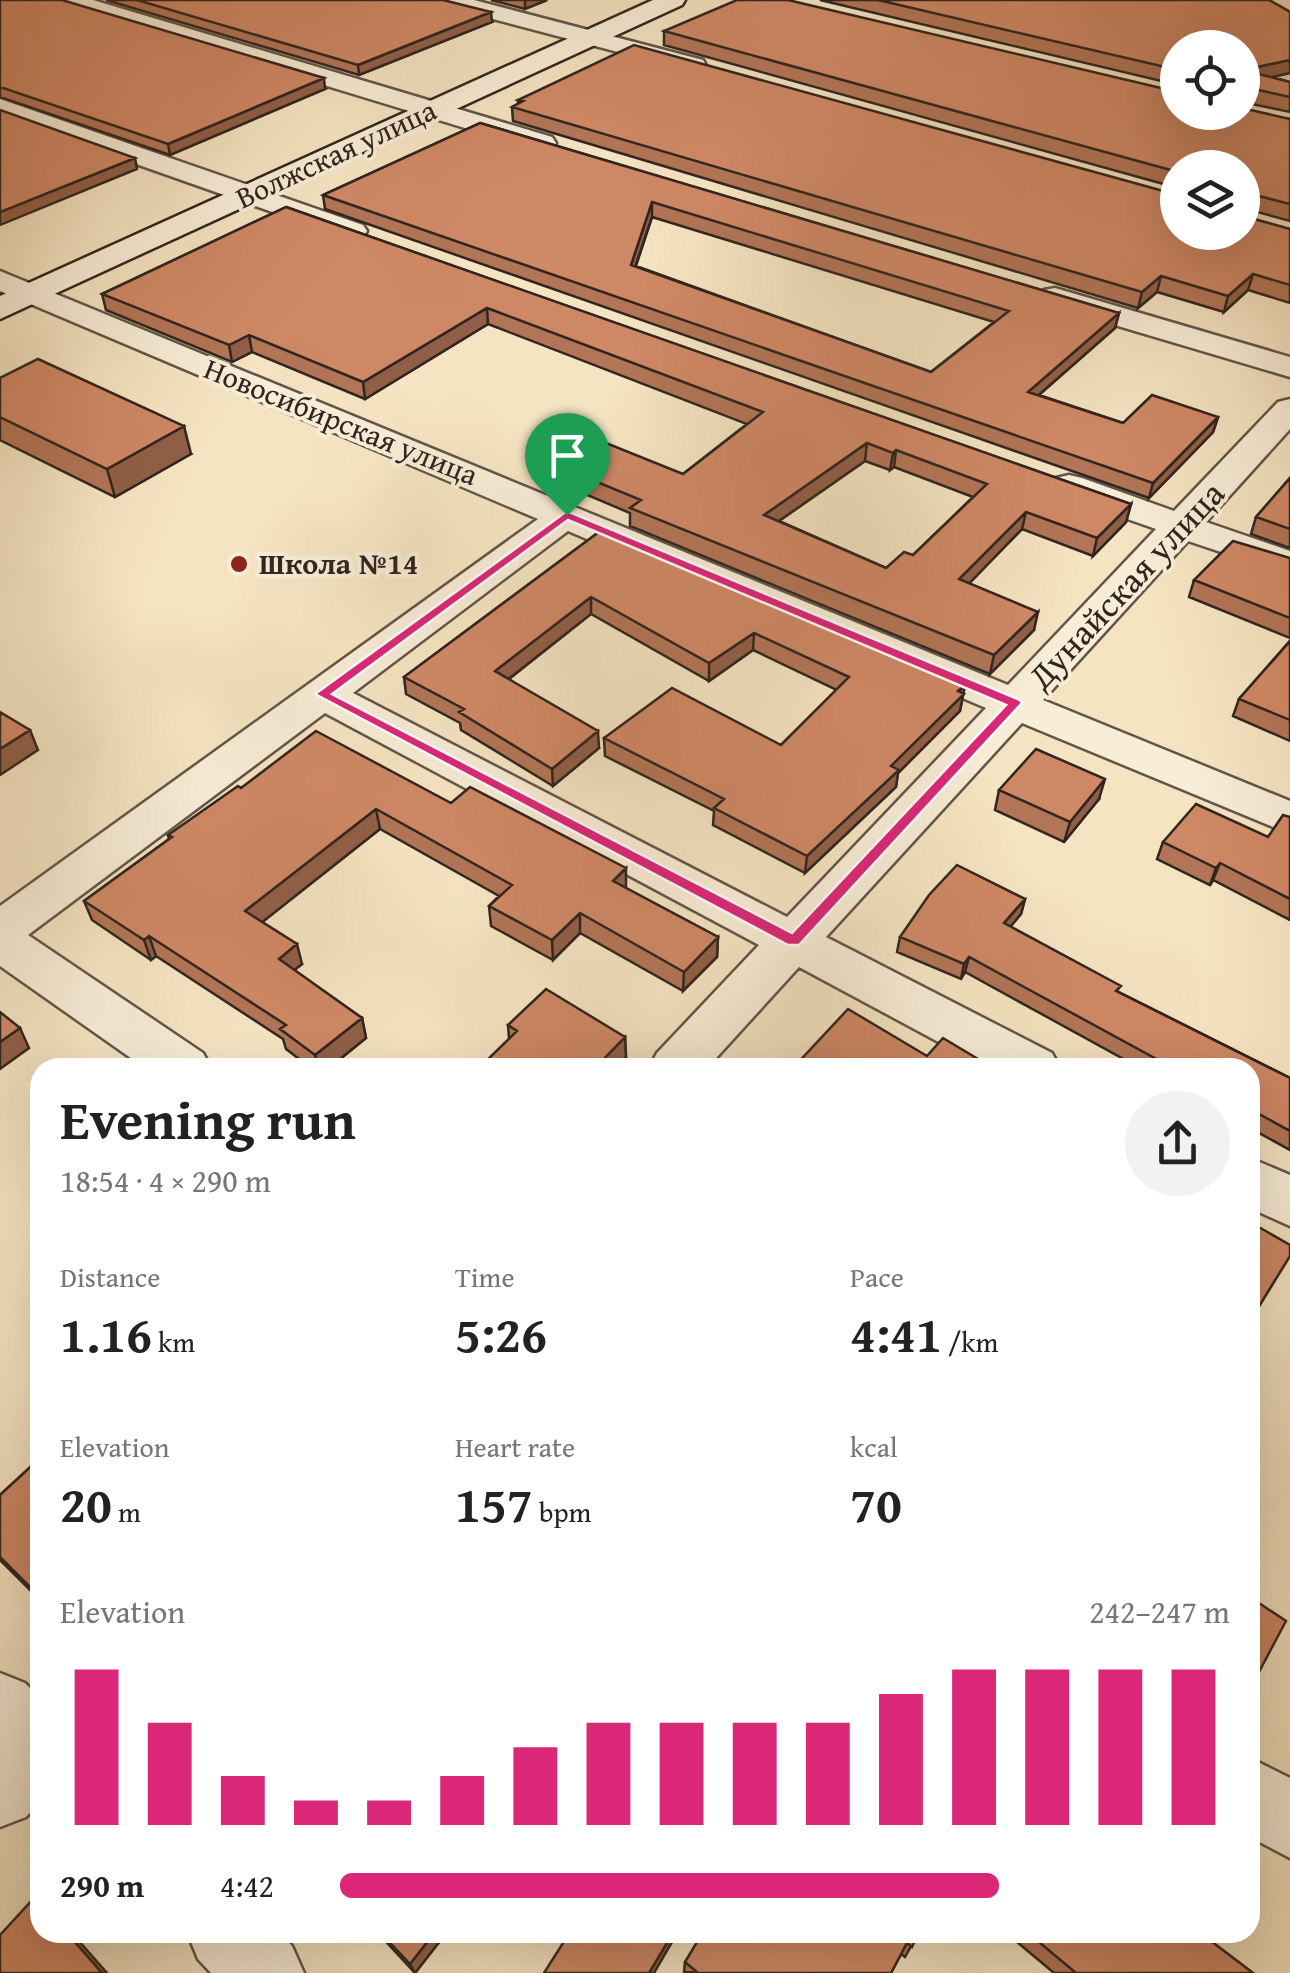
<!DOCTYPE html>
<html lang="en">
<head>
<meta charset="utf-8">
<style>
  :root { --surface:#fff; --page:#f2f2f2; --text:#222; --muted:#767676; --accent:#db2777 }
  body { margin:0; font-family:"Gentium Book Plus",serif; background:var(--page); color:var(--text); height:100vh; display:flex; flex-direction:column; font-size:38px; white-space:nowrap }
  * { box-sizing:border-box; margin:0 }
  p { font-size:32px; color:var(--muted) }
  .icon { flex:none; width:55px; height:55px; fill:none; stroke:currentColor; stroke-width:2; stroke-linecap:round; stroke-linejoin:round }
  .map { position:relative; flex:1; overflow:hidden }
  .panel { position:absolute; left:30px; top:1058px; width:1230px; height:885px; display:flex; flex-direction:column; background:var(--surface); border-radius:30px; box-shadow:0 10px 40px #0002 }
  .panel>* { flex:none }
  .buttons { position:absolute; left:1160px; top:30px; display:grid; gap:20px }
  .buttons a { display:grid; place-items:center; width:100px; height:100px; border-radius:50%; background:var(--surface); box-shadow:0 10px 40px #0002; font-size:50px }
  .pin { position:absolute; display:grid; place-items:center; width:85px; height:85px; color:#fff; margin:-102px -42px; border-radius:50% 50% 50% 0; rotate:-45deg; box-shadow:0 0 10px #0007 }
  .pin .icon { rotate:45deg }
  .round { display:grid; place-items:center; flex:none; width:105px; height:105px; border-radius:52px; background:var(--page) }
  .summary { display:flex; align-items:center; justify-content:space-between; height:170px; padding:0 30px }
  h1 { font-size:55px; font-weight:800; line-height:75px }
  .stats { display:grid; grid-template-columns:repeat(3,1fr); gap:15px; height:170px; padding:10px 30px }
  .stats div { display:grid; align-content:center }
  .stats b { font-size:50px; font-weight:800 }
  .stats small { font-size:28px; font-weight:400 }
  .stats p { font-size:28px }
  .chart { height:280px; padding:20px 30px }
  .chart p { display:flex; justify-content:space-between }
  .chart svg { width:100%; height:180px; margin-top:10px; stroke:var(--accent); stroke-width:6 }
  ul { padding:0 30px; list-style:none; font-size:32px }
  li { display:grid; grid-template-columns:160px 120px 1fr; align-items:center; height:75px }
  li i { height:25px; border-radius:12px; background:var(--accent) }
  .map>svg:first-child { display:block }
  .lines { fill:none; stroke-linecap:round; stroke-linejoin:round }
  .street-casing { stroke:#625548; stroke-width:5 }
  .secondary-casing { stroke:#31251f; stroke-width:5 }
  .street { fill:#f8edd7; fill-rule:evenodd }
  .secondary { fill:#f8edd7; fill-rule:evenodd }
  .wall { fill:#b27557; stroke:#31251f; stroke-width:2.5; fill-rule:evenodd }
  .shaded-wall { fill:#915f47; stroke:#31251f; stroke-width:2.5 }
  .building { fill:#cf8865; stroke:#31251f; stroke-width:2.5; fill-rule:evenodd }
  .route { fill:#db2777; stroke:#fff; stroke-width:2.5; fill-rule:evenodd }
  .poi-dot { fill:#8f2418; stroke:#f8edd7; stroke-width:4 }
  .labels { text-anchor:middle; stroke-width:8; stroke-linejoin:round; paint-order:stroke }
  .far-street-label { font-size:30px; fill:#31251f; stroke:#f8edd7 }
  .far-poi-label { font-size:30px; font-weight:bold; fill:#31251f; stroke:#f8edd7; text-anchor:start }
  .street-label { font-size:35px; fill:#31251f; stroke:#f8edd7 }
</style>
</head>
<body>
<div class="map">
<svg width="1290" height="1973" viewBox="0 0 1290 1973">
  <rect width="100%" height="100%" fill="#f5e4c2"/>
  <filter id="stains"><feTurbulence type="fractalNoise" baseFrequency=".002" numOctaves="4"/><feColorMatrix values="0 0 0 0 .2 0 0 0 0 .09 0 0 0 0 .02 0 0 0 .5 -.17"/></filter>
  <radialGradient id="worn" r=".72"><stop offset=".6" stop-color="#630" stop-opacity="0"/><stop offset="1" stop-color="#630" stop-opacity=".3"/></radialGradient>
  <g class="lines">
    <!-- street casing -->
    <g class="street-casing">
      <path id="street" d="M 58,0 L 93,0 L 552,137 L 556,143 L 552,149 L 534,149 L 61,5 Z
        M 437,0 L 474,0 L 703,60 L 706,65 L 694,72 L 440,5 Z
        M 0,99 L 363,225 L 367,231 L 363,237 L 343,237 L 0,116 Z
        M 0,271 L 1008,685 L 1156,529 L 1056,494 L 1051,486 L 1056,478 L 1069,475 L 1082,478 L 1174,511 L 1278,402 L 1290,399 L 1290,429 L 1206,522 L 1290,551 L 1290,575 L 1188,541 L 1043,700 L 1290,801 L 1290,834 L 1022,723 L 826,937 L 1052,1053 L 1060,1068 L 987,1068 L 799,967 L 707,1068 L 649,1068 L 657,1053 L 759,945 L 325,713 L 28,935 L 203,1053 L 211,1068 L 145,1068 L 0,966 L 0,906 L 538,519 L 0,291 ZM 568,531 L 986,708 L 787,917 L 353,693 Z
        M 1055,288 L 1290,357 L 1290,377 L 1044,304 L 1040,297 L 1044,290 Z
        M 1250,1158 L 1290,1175 L 1290,1226 L 1250,1208 Z
        M 0,1673 L 25,1683 L 40,1698 L 40,1801 L 26,1817 L 0,1827 Z
        M 1250,1758 L 1290,1778 L 1290,1858 L 1250,1837 Z
        M 187,1932 L 279,1932 L 292,1946 L 304,1973 L 211,1973 L 198,1959 Z"/>
    </g>
    <!-- secondary casing -->
    <g class="secondary-casing">
      <path id="secondary" d="M 653,0 L 685,0 L 682,5 L 0,319 L 0,296 Z"/>
    </g>
    <!-- street -->
    <use href="#street" class="street"/>
    <!-- secondary -->
    <use href="#secondary" class="secondary"/>
  </g>
  <!-- wall -->
  <path class="wall" d="M 0,0 L 325,89 L 170,155 L 0,97 Z
    M 106,0 L 443,0 L 492,22 L 359,75 Z
    M 491,0 L 547,0 L 525,9 Z
    M 820,0 L 1269,0 L 1290,12 L 1290,73 L 1272,77 L 1290,82 L 1290,112 L 1242,102 L 1242,48 L 1178,48 L 1178,85 Z
    M 664,31 L 1290,119 L 1290,221 L 1243,208 L 1243,216 L 1290,229 L 1290,303 L 1248,290 L 1224,312 L 1157,292 L 1138,308 L 513,121 L 512,107 L 518,104 L 518,100 L 1242,232 L 1178,168 L 1178,188 L 664,45 Z
    M 480,123 L 1119,313 L 1115,328 L 1039,395 L 1123,423 L 1218,417 L 1213,432 L 1149,498 L 325,209 L 323,195 ZM 652,217 L 994,322 L 931,372 L 636,266 Z
    M 286,207 L 1131,504 L 1126,522 L 1093,556 L 1022,529 L 969,583 L 1034,630 L 990,674 L 630,526 L 630,513 L 535,473 L 534,456 L 683,474 L 747,424 L 488,324 L 365,399 L 252,352 L 232,362 L 106,310 L 102,294 ZM 865,461 L 890,470 L 894,467 L 973,497 L 913,555 L 886,568 L 779,521 Z
    M 0,378 L 191,454 L 115,497 L 0,440 Z
    M 1290,478 L 1290,548 L 1251,534 L 1256,517 Z
    M 599,532 L 965,685 L 960,711 L 898,773 L 896,787 L 805,873 L 713,825 L 714,811 L 605,756 L 604,738 L 781,745 L 837,690 L 753,650 L 709,681 L 591,614 L 509,679 L 599,748 L 553,786 L 461,730 L 460,723 L 406,694 L 404,677 Z
    M 1290,558 L 1290,638 L 1189,597 L 1194,580 Z
    M 1290,641 L 1290,741 L 1233,716 L 1239,699 Z
    M 241,788 L 451,803 L 626,888 L 718,937 L 717,957 L 683,991 L 580,933 L 553,960 L 491,926 L 489,906 L 499,896 L 380,829 L 262,922 L 302,964 L 294,970 L 362,1018 L 366,1038 L 329,1068 L 311,1068 L 286,1049 L 283,1039 L 156,956 L 151,960 L 92,920 L 84,901 L 169,839 L 168,835 Z
    M 999,790 L 1099,799 L 1064,842 L 995,810 Z
    M 1290,817 L 1290,920 L 1213,880 L 1210,885 L 1157,859 L 1163,842 L 1268,837 Z
    M 1025,899 L 1021,914 L 1010,927 L 1119,992 L 1290,1078 L 1290,1150 L 1250,1128 L 1250,1068 L 1140,1068 L 965,972 L 961,979 L 897,952 L 900,937 Z
    M 508,1025 L 625,1037 L 626,1057 L 509,1038 Z
    M 40,1458 L 40,1600 L 0,1560 L 0,1495 Z
    M 377,1932 L 447,1932 L 415,1973 Z
    M 919,1932 L 905,1957 L 901,1954 L 891,1973 L 684,1972 L 685,1962 Z
    M 1005,1932 L 1199,1932 L 1253,1973 L 1054,1973 Z"/>
  <!-- shaded-wall -->
  <path class="shaded-wall" d="M 525,0 L 547,0 L 525,9 Z
    M 491,12 L 492,22 L 359,75 L 358,65 Z
    M 1290,60 L 1290,73 L 1242,84 L 1243,70 Z
    M 324,78 L 325,89 L 170,155 L 168,144 Z
    M 135,158 L 137,169 L 0,225 L 0,212 Z
    M 652,202 L 652,217 L 631,279 L 631,265 Z
    M 1253,274 L 1248,290 L 1224,312 L 1228,296 Z
    M 1161,276 L 1157,292 L 1138,308 L 1142,292 Z
    M 487,308 L 488,324 L 365,399 L 363,382 Z
    M 1119,313 L 1115,328 L 1025,407 L 1028,392 Z
    M 249,335 L 252,352 L 232,362 L 229,345 Z
    M 1218,417 L 1213,432 L 1149,498 L 1153,483 Z
    M 184,426 L 191,454 L 115,497 L 107,469 Z
    M 867,443 L 865,461 L 763,532 L 764,515 Z
    M 896,450 L 894,467 L 890,470 L 893,453 Z
    M 1131,504 L 1126,522 L 1093,556 L 1097,538 Z
    M 1026,512 L 1022,529 L 956,597 L 959,579 Z
    M 591,597 L 591,614 L 497,688 L 495,671 Z
    M 1038,612 L 1034,630 L 990,674 L 994,655 Z
    M 754,633 L 753,650 L 709,681 L 709,663 Z
    M 965,685 L 960,711 L 898,773 L 896,787 L 805,873 L 807,856 Z
    M 30,730 L 38,750 L 0,775 L 0,749 Z
    M 598,731 L 599,748 L 553,786 L 552,769 Z
    M 1105,779 L 1099,799 L 1064,842 L 1070,822 Z
    M 376,809 L 380,829 L 251,931 L 245,911 Z
    M 1220,863 L 1213,880 L 1210,885 L 1216,868 Z
    M 626,868 L 626,888 L 613,881 Z
    M 1025,899 L 1021,914 L 1000,939 L 1004,923 Z
    M 580,913 L 580,933 L 553,960 L 552,940 Z
    M 149,936 L 156,956 L 151,960 L 144,940 Z
    M 718,937 L 717,957 L 683,991 L 684,972 Z
    M 297,944 L 302,964 L 284,978 L 279,959 Z
    M 969,957 L 965,972 L 961,979 L 964,964 Z
    M 362,1018 L 366,1038 L 329,1068 L 318,1068 L 315,1055 Z
    M 20,1028 L 29,1048 L 0,1069 L 0,1042 Z
    M 625,1037 L 626,1057 L 615,1068 L 595,1068 Z
    M 66,1932 L 71,1932 L 107,1973 L 102,1973 Z
    M 435,1932 L 447,1932 L 415,1973 L 410,1964 Z
    M 673,1933 L 672,1942 L 654,1973 L 649,1973 Z"/>
  <!-- building -->
  <path class="building" d="M 0,0 L 62,0 L 324,78 L 168,144 L 0,87 Z
    M 137,0 L 443,0 L 491,12 L 358,65 Z
    M 737,0 L 788,0 L 1178,92 L 1178,112 L 1242,112 L 1242,108 L 1290,119 L 1290,204 L 1247,193 L 1243,197 L 1243,216 L 1290,229 L 1290,285 L 1253,274 L 1228,296 L 1161,276 L 1142,292 L 512,107 L 523,101 L 518,100 L 634,45 L 1178,195 L 1178,232 L 1242,232 L 1242,168 L 1178,168 L 1178,172 L 664,31 Z
    M 878,0 L 1269,0 L 1290,12 L 1290,60 L 1243,70 L 1290,82 L 1290,97 L 1244,87 L 1242,92 L 1242,48 L 1178,48 L 1178,70 Z
    M 0,110 L 135,158 L 0,212 Z
    M 480,123 L 1119,313 L 1028,392 L 1123,423 L 1152,395 L 1218,417 L 1153,483 L 323,195 ZM 652,202 L 1009,311 L 931,372 L 631,265 Z
    M 286,207 L 1131,504 L 1097,538 L 1026,512 L 959,579 L 1038,612 L 994,655 L 630,508 L 641,500 L 534,456 L 549,420 L 683,474 L 763,412 L 487,308 L 363,382 L 249,335 L 229,345 L 102,294 ZM 867,443 L 893,453 L 896,450 L 987,484 L 913,555 L 904,552 L 886,568 L 764,515 Z
    M 38,359 L 184,426 L 107,469 L 0,417 L 0,378 Z
    M 1290,478 L 1290,529 L 1256,517 Z
    M 599,532 L 965,685 L 958,691 L 964,694 L 891,766 L 899,770 L 807,856 L 714,808 L 724,799 L 604,738 L 672,688 L 781,745 L 849,677 L 754,633 L 709,663 L 591,597 L 495,671 L 598,731 L 552,769 L 459,712 L 464,709 L 404,677 Z
    M 1233,541 L 1290,558 L 1290,618 L 1194,580 Z
    M 1290,641 L 1290,720 L 1239,699 Z
    M 0,712 L 30,730 L 0,749 Z
    M 316,731 L 451,803 L 470,787 L 626,868 L 613,881 L 718,937 L 684,972 L 580,913 L 552,940 L 489,906 L 512,885 L 376,809 L 245,911 L 297,944 L 279,959 L 362,1018 L 315,1055 L 280,1029 L 286,1025 L 149,936 L 144,940 L 84,901 L 172,837 L 168,835 L 238,786 L 241,788 Z
    M 1036,749 L 1105,779 L 1070,822 L 999,790 Z
    M 1196,804 L 1268,837 L 1283,815 L 1290,817 L 1290,899 L 1220,863 L 1216,868 L 1163,842 Z
    M 957,865 L 1025,899 L 1004,923 L 1121,986 L 1116,991 L 1290,1078 L 1290,1131 L 1250,1109 L 1250,1068 L 1173,1068 L 969,957 L 964,964 L 900,937 L 929,895 Z
    M 546,989 L 625,1037 L 595,1068 L 479,1068 L 517,1031 L 508,1025 Z
    M 848,1009 L 927,1056 L 943,1038 L 993,1068 L 793,1068 Z
    M 0,1012 L 20,1028 L 0,1042 Z
    M 1250,1222 L 1290,1245 L 1290,1256 L 1250,1321 Z
    M 40,1458 L 40,1597 L 0,1557 L 0,1495 Z
    M 1250,1597 L 1286,1621 L 1251,1687 L 1250,1686 Z
    M 35,1897 L 40,1903 L 40,1932 L 66,1932 L 102,1973 L 0,1973 L 0,1935 Z
    M 380,1932 L 435,1932 L 410,1964 Z
    M 570,1932 L 672,1932 L 673,1933 L 649,1973 L 544,1973 Z
    M 703,1932 L 919,1932 L 912,1947 L 907,1943 L 891,1973 L 698,1973 L 685,1962 Z
    M 1027,1932 L 1199,1932 L 1253,1973 L 1076,1973 Z"/>
  <!-- route -->
  <path class="route" d="M 567,511 L 1020,700 L 1022,703 L 799,945 L 788,945 L 315,694 ZM 568,520 L 1006,705 L 792,933 L 332,694 Z"/>
  <!-- markers -->
  <circle class="poi-dot" cx="239" cy="564" r="10"/>
  <g class="labels">
    <!-- far-street labels -->
    <g class="far-street-label">
      <text transform="translate(336 154) rotate(-25)" y="10">Волжская улица</text>
      <text transform="translate(341 422) rotate(22)" y="10">Новосибирская улица</text>
    </g>
    <!-- far-poi labels -->
    <g class="far-poi-label">
      <text x="259" y="574">Школа №14</text>
    </g>
    <!-- street labels -->
    <g class="street-label">
      <text transform="translate(1126 585) rotate(-47)" y="12">Дунайская улица</text>
    </g>
  </g>
  <rect width="100%" height="100%" filter="url(#stains)"/>
  <rect width="100%" height="100%" fill="url(#worn)"/>
</svg>
<div class="buttons">
<a><svg class="icon" aria-label="locate" viewBox="0 0 24 24"><circle cx="12" cy="12" r="6"/><path d="M12 2v4M12 18v4M2 12h4M18 12h4"/></svg></a>
<a><svg class="icon" aria-label="layers" viewBox="0 0 24 24"><path d="M12 4l9 5-9 5-9-5zM3 14l9 5 9-5"/></svg></a>
</div>
<div class="pin" style="left:567px;top:515px;background:#1e9e55"><svg class="icon" aria-label="arrive" viewBox="0 0 24 24"><path d="M6 21V4h12l-3 4 3 4H6"/></svg></div>
<section class="panel">
<div class="summary"><div><h1>Evening run</h1><p>18:54 · 4 × 290 m</p></div><a class="round"><svg class="icon" aria-label="share" viewBox="0 0 24 24"><path d="M12 15V3M7 8l5-5 5 5M5 13v7h14v-7"/></svg></a></div>
<div class="stats">
<div><p>Distance</p><b>1.16<small> km</small></b></div>
<div><p>Time</p><b>5:26</b></div>
<div><p>Pace</p><b>4:41<small> /km</small></b></div>
</div>
<div class="stats">
<div><p>Elevation</p><b>20<small> m</small></b></div>
<div><p>Heart rate</p><b>157<small> bpm</small></b></div>
<div><p>kcal</p><b>70</b></div>
</div>
<div class="chart"><p><span>Elevation</span>242–247 m</p>
<svg viewBox="0 0 160 44" preserveAspectRatio="none"><path d="M5 44V6M15 44V19M25 44V32M35 44V38M45 44V38M55 44V32M65 44V25M75 44V19M85 44V19M95 44V19M105 44V19M115 44V12M125 44V6M135 44V6M145 44V6M155 44V6"/></svg>
</div>
<ul>
<li><b>290 m</b>4:42<i style="width:74%"></i></li>
</ul>
</section>
</div>
</body>
</html>
